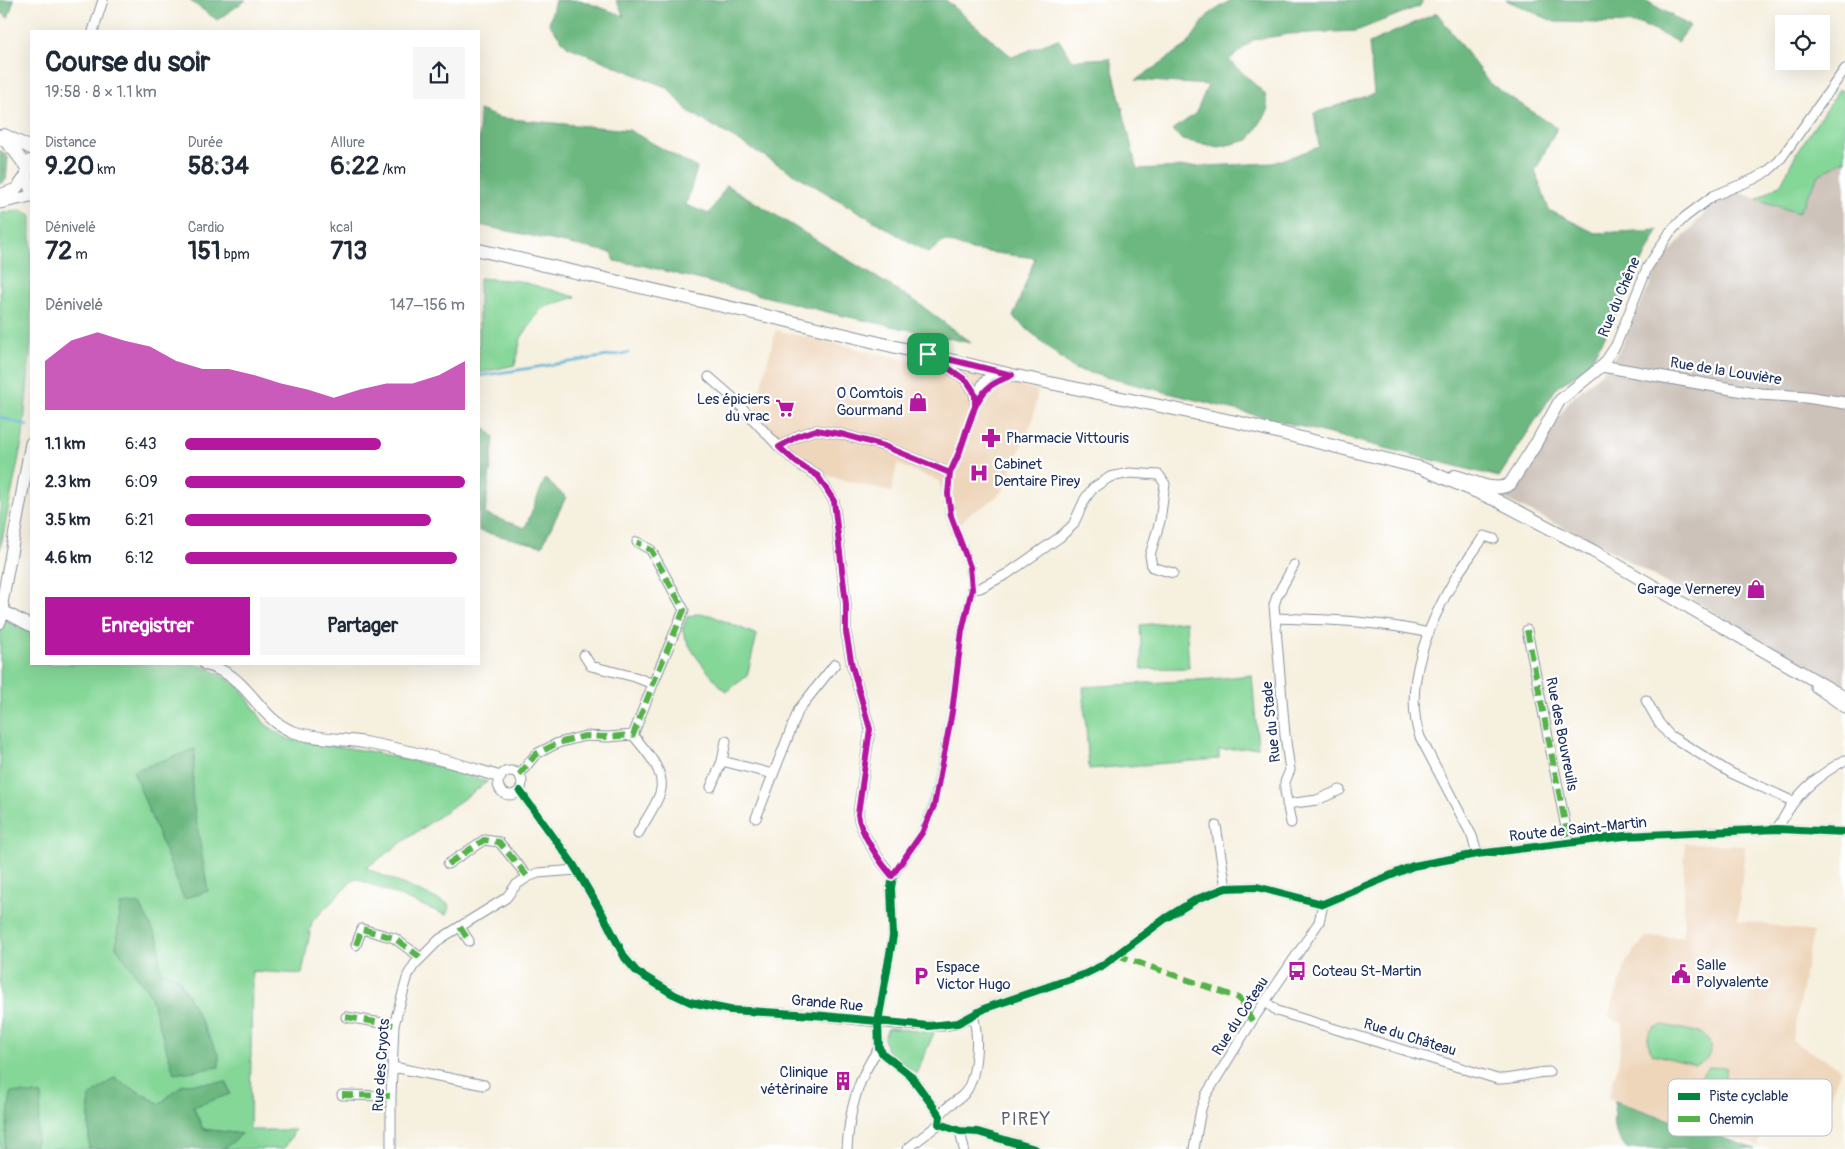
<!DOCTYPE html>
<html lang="fr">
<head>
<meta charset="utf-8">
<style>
  :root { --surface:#fff; --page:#f6f6f7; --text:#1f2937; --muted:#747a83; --accent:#b5179e }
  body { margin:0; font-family:Pangolin,sans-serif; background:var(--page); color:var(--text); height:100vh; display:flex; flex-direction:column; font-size:19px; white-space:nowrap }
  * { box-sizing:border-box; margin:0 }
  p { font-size:16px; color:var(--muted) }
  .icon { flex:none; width:28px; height:28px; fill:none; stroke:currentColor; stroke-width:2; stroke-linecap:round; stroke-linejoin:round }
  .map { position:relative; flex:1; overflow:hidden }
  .sheet { position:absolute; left:30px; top:30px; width:450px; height:635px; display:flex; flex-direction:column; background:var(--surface); border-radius:0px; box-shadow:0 5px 20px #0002 }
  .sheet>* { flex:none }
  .tools { position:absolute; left:1775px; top:15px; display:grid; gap:10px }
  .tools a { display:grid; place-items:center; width:55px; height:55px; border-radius:0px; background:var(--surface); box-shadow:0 5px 20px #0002; font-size:25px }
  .pin { position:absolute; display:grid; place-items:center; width:42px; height:42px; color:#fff; margin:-21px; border-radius:10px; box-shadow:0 2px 8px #0006 }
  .round { display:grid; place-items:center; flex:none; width:52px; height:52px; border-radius:0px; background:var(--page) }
  .headline { display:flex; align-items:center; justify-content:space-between; height:85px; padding:0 15px }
  h1 { font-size:28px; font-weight:800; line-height:38px }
  .figures { display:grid; grid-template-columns:repeat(3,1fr); gap:8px; height:85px; padding:5px 15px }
  .figures div { display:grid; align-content:center }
  .figures b { font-size:25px; font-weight:800 }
  .figures small { font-size:14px; font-weight:400 }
  .figures p { font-size:14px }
  .chart { height:140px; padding:10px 15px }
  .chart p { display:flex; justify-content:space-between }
  .chart svg { width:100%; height:90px; margin-top:5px; fill:var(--accent); opacity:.7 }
  .button { display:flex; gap:10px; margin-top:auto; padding:10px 15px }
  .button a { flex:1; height:58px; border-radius:0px; background:var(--accent); color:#fff; font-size:20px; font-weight:800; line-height:58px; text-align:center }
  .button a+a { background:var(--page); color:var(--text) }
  ul { padding:0 15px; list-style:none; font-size:16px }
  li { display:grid; grid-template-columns:80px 60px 1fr; align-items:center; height:38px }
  li i { height:12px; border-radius:6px; background:var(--accent) }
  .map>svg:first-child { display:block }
  .built { fill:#eed6bb }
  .industrial { fill:#ccc2b9 }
  .green { fill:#85d798; stroke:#50837b }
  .forest { fill:#6cb880; stroke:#44746f }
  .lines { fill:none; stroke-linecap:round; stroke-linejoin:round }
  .stream { stroke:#5ab3d7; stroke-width:2.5 }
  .minor-casing { stroke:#88909e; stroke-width:11 }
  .tertiary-casing { stroke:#88909e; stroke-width:13 }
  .secondary-casing { stroke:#88909e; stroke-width:14 }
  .minor { stroke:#fff; stroke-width:9 }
  .tertiary { stroke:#fff; stroke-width:11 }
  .secondary { stroke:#fff; stroke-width:12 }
  .quiet { stroke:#55b248; stroke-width:6; stroke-dasharray:12 6; stroke-linecap:butt }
  .cycleway-casing { stroke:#fff; stroke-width:11 }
  .cycleway { stroke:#00873e; stroke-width:8 }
  .route-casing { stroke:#fff; stroke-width:10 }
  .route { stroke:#b5179e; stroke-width:6 }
  .labels { text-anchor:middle; stroke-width:4.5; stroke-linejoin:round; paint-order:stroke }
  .street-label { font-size:15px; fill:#1b2f5e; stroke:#fff }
  .poi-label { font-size:15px; fill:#1b2f5e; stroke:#fff; text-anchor:start }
  .quarter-label { font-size:18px; letter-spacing:1px; fill:#5f5f70; stroke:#fff }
  .key { fill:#fff; stroke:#bbc1cf; stroke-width:1 }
  .key-label { font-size:14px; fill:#1b2f5e }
</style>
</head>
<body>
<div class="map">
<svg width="1845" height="1149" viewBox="0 0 1845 1149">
  <rect width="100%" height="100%" fill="#fff"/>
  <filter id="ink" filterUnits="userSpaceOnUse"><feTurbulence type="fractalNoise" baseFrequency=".02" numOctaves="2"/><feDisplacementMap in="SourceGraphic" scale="10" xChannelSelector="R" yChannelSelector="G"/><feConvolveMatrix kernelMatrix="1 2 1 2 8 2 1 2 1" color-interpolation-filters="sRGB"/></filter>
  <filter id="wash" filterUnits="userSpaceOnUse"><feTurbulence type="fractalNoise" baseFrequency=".0096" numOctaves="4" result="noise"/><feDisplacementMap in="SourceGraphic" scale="20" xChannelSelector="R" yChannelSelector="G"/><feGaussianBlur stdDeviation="1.12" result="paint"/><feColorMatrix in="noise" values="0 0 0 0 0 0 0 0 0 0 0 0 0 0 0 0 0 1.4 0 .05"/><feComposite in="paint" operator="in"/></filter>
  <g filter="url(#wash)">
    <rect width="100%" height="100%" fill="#f6f0df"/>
    <!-- built -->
    <path class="built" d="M 776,330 L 1038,390 L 1033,419 L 1002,492 L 987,504 L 969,514 L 951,535 L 939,481 L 897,464 L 891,492 L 826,475 L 798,456 L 753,415 Z
      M 1685,843 L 1745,846 L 1738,920 L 1813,932 L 1792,1041 L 1841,1069 L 1818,1127 L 1764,1126 L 1758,1146 L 1608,1099 L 1618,1064 L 1623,1024 L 1608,1017 L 1627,961 L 1646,937 L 1683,937 Z"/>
    <!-- industrial -->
    <path class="industrial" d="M 1843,160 L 1845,162 L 1845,690 L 1617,554 L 1503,498 L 1512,489 L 1569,401 L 1600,374 L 1619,351 L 1660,263 L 1714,203 L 1738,192 L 1798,213 L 1819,175 Z"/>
    <!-- green -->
    <path class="green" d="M 1839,90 L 1845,92 L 1845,162 L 1843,160 L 1819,175 L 1798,213 L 1757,199 L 1781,184 L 1797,152 Z
      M 21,210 L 31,215 L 31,343 L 23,437 L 0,550 L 0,213 Z
      M 479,278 L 519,281 L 576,297 L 542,308 L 521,338 L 515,365 L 479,373 Z
      M 696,614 L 710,615 L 757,635 L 747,676 L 726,692 C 709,673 690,653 682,629 L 687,617 Z
      M 0,616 L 14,626 L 31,631 L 31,664 L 195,664 L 208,668 L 239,686 L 265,724 L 288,739 L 368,751 L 457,771 L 487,782 L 366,868 L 450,905 L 446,915 L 355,878 L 312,922 L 302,974 L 252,971 L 250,1130 L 295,1130 L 284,1149 L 224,1149 L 241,1134 L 203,1129 L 193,1106 L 230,1094 L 183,1084 L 160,1104 L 114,1078 L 89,1098 L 89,1149 L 0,1149 Z
      M 1186,621 L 1189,668 L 1142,669 L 1140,625 Z
      M 1252,675 L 1258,747 L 1219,750 L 1219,759 L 1089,769 L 1083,687 L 1213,679 Z
      M 1664,1025 L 1701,1033 C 1715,1042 1713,1060 1696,1065 L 1653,1054 C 1644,1040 1646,1027 1664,1025 Z
      M 888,1028 L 934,1033 L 916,1074 L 887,1051 L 884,1038 Z
      M 1708,1067 L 1727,1068 L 1717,1108 L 1695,1116 L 1687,1095 Z"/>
    <!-- forest -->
    <path class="forest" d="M 0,0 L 14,0 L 8,18 L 0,11 Z
      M 189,0 L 246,0 L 217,20 Z
      M 555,0 L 580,0 L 624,16 L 616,0 L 946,0 L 1012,57 L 1058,39 L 1073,60 L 1110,58 L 1137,169 L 1273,163 L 1319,147 L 1314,113 L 1374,94 L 1369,43 L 1437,13 L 1489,83 L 1557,128 L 1535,171 L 1549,210 L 1595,233 L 1658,230 L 1603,340 L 1587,367 L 1557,387 L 1499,477 L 1074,369 L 1013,317 L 1035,258 L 971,250 L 945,241 L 928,253 L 688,111 L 668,88 L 567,46 L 549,24 Z
      M 1231,0 L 1423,0 L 1420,6 L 1356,31 L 1289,34 L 1253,40 L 1229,60 L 1265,94 L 1268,111 L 1249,140 L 1219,147 L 1182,140 L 1173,130 L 1196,113 L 1208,85 L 1136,80 L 1187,45 L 1208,15 Z
      M 1506,0 L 1645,0 L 1690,26 L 1678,42 L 1640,24 L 1555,22 Z
      M 479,110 L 500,118 L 629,130 L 697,168 L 686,205 L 709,214 L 727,185 L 918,303 L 971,343 L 835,314 L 641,265 L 614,261 L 613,253 L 479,225 Z
      M 0,150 L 8,157 L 6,180 L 0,184 Z
      M 484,426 L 494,437 L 485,514 L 525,528 L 545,479 L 566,497 L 542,546 L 479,531 L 479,452 L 481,444 L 479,443 L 479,427 Z
      M 195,749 L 192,795 L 208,891 L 184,899 L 133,771 Z
      M 139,903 L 159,941 L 160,971 L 178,977 L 219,1056 L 219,1067 L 174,1074 L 150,994 L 116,947 L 120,905 Z
      M 114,1078 L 160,1104 L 183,1084 L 227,1082 L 230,1094 L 193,1107 L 203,1129 L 242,1134 L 224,1149 L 89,1149 L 89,1097 Z
      M 11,1092 L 42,1095 L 35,1149 L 4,1149 Z
      M 1615,1101 L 1755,1149 L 1628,1149 C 1610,1129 1613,1127 1615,1101 Z"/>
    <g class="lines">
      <!-- stream -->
      <path class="stream" d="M 479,376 L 628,353
        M 0,417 L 28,426"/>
    </g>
  </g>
  <g filter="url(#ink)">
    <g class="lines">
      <!-- minor casing -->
      <g class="minor-casing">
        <path id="minor" d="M 93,31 L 103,0
          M 934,359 C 951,370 979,382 975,406
          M 1602,366 L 1616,345 L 1647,268 L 1670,232 L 1685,217 L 1713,196 L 1754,179 L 1768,171 L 1779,161 L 1845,69
          M 1012,375 L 994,383 L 983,394 L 975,407 L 959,454 L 950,473 L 948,494 L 951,516 L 970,567 L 972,589 L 962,631 L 952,712 L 933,806 L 922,833 L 893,876 L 891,888 L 893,936 L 878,1022 L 879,1048 L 883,1054 L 911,1076 L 940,1116 L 939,1124 L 960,1131 L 978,1132 L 1035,1149
          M 709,377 L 732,397 L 779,447 L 797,463 L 818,476 L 834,501 L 846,604 L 846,632 L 852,666 L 870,729 L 858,814 C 860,833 880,862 893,876
          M 977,396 L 983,383 L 995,370
          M 779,447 L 800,435 L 816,430 L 841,434 L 884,446 L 950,473
          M 972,589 L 980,588 L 1007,574 L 1060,537 L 1073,525 L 1085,499 L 1093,488 L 1110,477 L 1130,473 L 1159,475 L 1165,484 L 1160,521 L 1150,555 L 1152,567 L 1173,573
          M 1276,618 C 1325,620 1382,621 1429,633
          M 0,624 L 5,612
          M 1527,630 L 1569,843
          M 584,655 L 591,666 L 635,677 L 653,684
          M 1815,687 L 1845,708
          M 1646,700 L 1659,723 L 1669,735 L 1731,773 L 1794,802
          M 633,735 C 645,750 667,772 660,793 C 656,806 644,822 638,834
          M 722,761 L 726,741
          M498 783a12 12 0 1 1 24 0a12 12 0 1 1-24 0Z
          M 519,775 L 536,754 L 558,743 L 585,736 L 608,737 L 633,735 L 653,684 L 684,610 L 651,550 L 637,542
          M 711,787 L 722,761 L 773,774
          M 520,791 L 573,864 L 603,915 L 625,958 L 637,972 L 673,994 L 690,1002 L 730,1010 L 814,1015 L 905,1025 L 943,1026 L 958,1023 L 986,1008 L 1085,974 L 1103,965 L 1166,918 L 1197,899 L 1226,888 L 1257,887 L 1323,904
          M 1287,804 L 1317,800 L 1340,790
          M 756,818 L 799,709 L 835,664
          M 1291,823 L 1285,791 L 1285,782 L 1290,770 L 1285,735 L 1274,605 L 1277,596 L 1294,565
          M 1216,826 L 1226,888
          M 1777,829 C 1780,823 1784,818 1787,812 C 1802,788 1821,774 1845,760
          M 1477,854 L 1472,836 L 1420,737 C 1402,686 1429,622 1456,577 C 1465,563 1475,550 1484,536 L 1494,539
          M 448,864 L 484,840 L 499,842 L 528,877
          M 1323,904 L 1413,866 L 1477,854 L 1624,836 L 1777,829 L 1845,832
          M 460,927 L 469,941
          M 356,945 L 362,929 L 394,938 L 420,957
          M 1266,1002 L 1277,1011 L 1497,1079 C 1518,1080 1530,1072 1549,1072
          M 346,1017 L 394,1025
          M 393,1067 L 484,1085
          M 342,1095 L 391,1096
          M 940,1116 C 945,1106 956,1102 963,1095 C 978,1080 979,1034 973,1016
          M 960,1131 L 964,1149
          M 391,1149 L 391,1096 L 394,1025 L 408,975 L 414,965 L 440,939 L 506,898 L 516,885 L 528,877 L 538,873 L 576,870
          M 847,1149 C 849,1112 857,1079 879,1048
          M 907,1149 L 939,1124
          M 1194,1149 L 1201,1109 L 1206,1095 L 1252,1021 L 1319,922 L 1323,904"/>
      </g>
      <!-- tertiary casing -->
      <g class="tertiary-casing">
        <path id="tertiary" d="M 0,195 L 16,189 L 26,176
          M 0,203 L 31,196
          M 31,443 L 2,603 L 5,612 L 31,626
          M 1535,445 L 1560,400 L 1602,366 L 1760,394 L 1806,397 L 1845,403
          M 205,664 C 217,668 229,673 238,682 C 256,698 267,721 291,731 C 315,740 342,738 367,743 C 412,751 456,763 500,777"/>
      </g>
      <!-- secondary casing -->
      <g class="secondary-casing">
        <path id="secondary" d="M 4,135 L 31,148
          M 0,136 L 14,150 L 27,168
          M 30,161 L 26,176 L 31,190
          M 479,250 L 784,320 L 1012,375 L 1241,423 L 1421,468 L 1498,501 L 1593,551 L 1845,698
          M 1455,476 C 1472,480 1494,494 1510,484 L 1535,445"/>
      </g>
      <!-- minor -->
      <use href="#minor" class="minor"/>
      <!-- tertiary -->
      <use href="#tertiary" class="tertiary"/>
      <!-- secondary -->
      <use href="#secondary" class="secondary"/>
      <!-- quiet -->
      <path class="quiet" d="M 779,447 L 797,463 L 818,476 L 834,501 L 846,604 L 846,632 L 852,666 L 870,729 L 858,814 C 860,833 880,862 893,876
        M 1527,630 L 1569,843
        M 519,775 L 536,754 L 558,743 L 585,736 L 608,737 L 633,735 L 653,684 L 684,610 L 651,550 L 637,542
        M 448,864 L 484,840 L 499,842 L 528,877
        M 460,927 L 469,941
        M 356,945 L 362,929 L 394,938 L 420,957
        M 1117,955 L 1239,998 L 1252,1021
        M 346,1017 L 394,1025
        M 342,1095 L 391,1096"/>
      <!-- cycleway casing -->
      <g class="cycleway-casing">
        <path id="cycleway" d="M 1012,375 L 994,383 L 983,394 L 975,407 L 959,454 L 950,473 L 948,494 L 951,516 L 970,567 L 972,589 L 962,631 L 952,712 L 933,806 L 922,833 L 893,876 L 891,888 L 893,936 L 878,1022 L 879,1048 L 883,1054 L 911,1076 L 940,1116 L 939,1124 L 960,1131 L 978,1132 L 1035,1149
          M 520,791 L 573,864 L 603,915 L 625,958 L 637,972 L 673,994 L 690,1002 L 730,1010 L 814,1015 L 929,1026 L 958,1023 L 986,1008 L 1085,974 L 1103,965 L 1166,918 L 1197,899 L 1226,888 L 1257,887 L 1323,904 L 1413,866 L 1477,854 L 1624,836 L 1777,829 L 1845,832"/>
      </g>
      <!-- cycleway -->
      <use href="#cycleway" class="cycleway"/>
    </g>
  </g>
  <g class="lines" filter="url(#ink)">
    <!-- route casing -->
    <g class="route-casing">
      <path id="route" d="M 928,354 L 967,381 L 973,390 L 975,396 L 975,407 L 959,454 L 950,473 L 948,494 L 951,516 L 970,567 L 972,589 L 962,631 L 952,712 L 934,806 L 922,833 L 892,876 C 880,862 860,833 858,814 L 870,729 L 852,666 L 846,632 L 846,604 L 834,501 L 818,476 L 797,463 L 779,447 L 800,435 L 816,430 L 841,434 L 884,446 L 950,473 L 960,450 C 967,431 972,403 988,388 C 994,382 1004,379 1012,375 L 928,354"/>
    </g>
    <!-- route -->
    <use href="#route" class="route"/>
  </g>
  <!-- icons -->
  <defs>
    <g id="shop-bare" transform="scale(1.5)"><path d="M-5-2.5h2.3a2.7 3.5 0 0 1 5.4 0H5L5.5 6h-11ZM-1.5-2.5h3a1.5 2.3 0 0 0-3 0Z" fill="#b5179e" stroke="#fff" stroke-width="2.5" paint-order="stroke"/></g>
    <g id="supermarket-bare" transform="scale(1.5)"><path d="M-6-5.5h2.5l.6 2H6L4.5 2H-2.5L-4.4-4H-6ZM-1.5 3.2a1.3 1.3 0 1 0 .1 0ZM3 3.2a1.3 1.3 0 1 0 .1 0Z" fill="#b5179e" stroke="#fff" stroke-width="2.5" paint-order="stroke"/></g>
    <g id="pharmacy-bare" transform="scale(1.5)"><path d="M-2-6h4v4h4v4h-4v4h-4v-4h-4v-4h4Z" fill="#b5179e" stroke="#fff" stroke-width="2.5" paint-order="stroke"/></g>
    <g id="hospital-bare" transform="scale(1.5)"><path d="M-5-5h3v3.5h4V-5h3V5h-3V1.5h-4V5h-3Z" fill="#b5179e" stroke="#fff" stroke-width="2.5" paint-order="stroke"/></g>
    <g id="bus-bare" transform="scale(1.5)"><path d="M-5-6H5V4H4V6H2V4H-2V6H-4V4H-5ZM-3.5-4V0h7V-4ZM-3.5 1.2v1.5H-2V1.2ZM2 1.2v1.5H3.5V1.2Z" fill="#b5179e" stroke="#fff" stroke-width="2.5" paint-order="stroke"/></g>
    <g id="civic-bare" transform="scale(1.5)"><path d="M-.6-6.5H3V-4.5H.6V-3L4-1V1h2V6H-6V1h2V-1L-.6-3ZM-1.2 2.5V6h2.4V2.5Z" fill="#b5179e" stroke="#fff" stroke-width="2.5" paint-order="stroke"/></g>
    <g id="parking-bare" transform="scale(1.5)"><path d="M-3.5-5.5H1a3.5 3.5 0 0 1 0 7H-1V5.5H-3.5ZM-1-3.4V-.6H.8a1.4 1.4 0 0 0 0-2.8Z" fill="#b5179e" stroke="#fff" stroke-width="2.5" paint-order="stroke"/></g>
    <g id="building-bare" transform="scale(1.5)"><path d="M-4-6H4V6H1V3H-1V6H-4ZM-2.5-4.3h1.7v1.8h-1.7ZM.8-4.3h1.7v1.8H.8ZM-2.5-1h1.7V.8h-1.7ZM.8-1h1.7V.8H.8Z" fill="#b5179e" stroke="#fff" stroke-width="2.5" paint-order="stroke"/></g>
  </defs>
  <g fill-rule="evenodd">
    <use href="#shop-bare" x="918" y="402"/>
    <use href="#supermarket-bare" x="785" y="408"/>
    <use href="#pharmacy-bare" x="991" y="438"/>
    <use href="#hospital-bare" x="979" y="473"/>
    <use href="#shop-bare" x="1756" y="589"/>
    <use href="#bus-bare" x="1297" y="971"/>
    <use href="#civic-bare" x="1681" y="974"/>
    <use href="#parking-bare" x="921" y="976"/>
    <use href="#building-bare" x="843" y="1081"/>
  </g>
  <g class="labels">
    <!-- street labels -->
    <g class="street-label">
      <text transform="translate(1619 297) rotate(-67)" y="5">Rue du Chêne</text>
      <text transform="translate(1726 371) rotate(9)" y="5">Rue de la Louvière</text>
      <text transform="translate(1271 722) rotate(-96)" y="5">Rue du Stade</text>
      <text transform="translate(1562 734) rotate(79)" y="5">Rue des Bouvreuils</text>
      <text transform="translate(1578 829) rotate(-6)" y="5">Route de Saint-Martin</text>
      <text transform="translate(827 1003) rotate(5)" y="5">Grande Rue</text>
      <text transform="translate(1240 1016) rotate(-57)" y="5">Rue du Coteau</text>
      <text transform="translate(1410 1037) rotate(17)" y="5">Rue du Château</text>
      <text transform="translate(381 1065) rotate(-86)" y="5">Rue des Cryots</text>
    </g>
    <!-- poi labels -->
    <g class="poi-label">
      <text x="903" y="398" text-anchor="end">O Comtois<tspan x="903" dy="17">Gourmand</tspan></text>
      <text x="770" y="404" text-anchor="end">Les épiciers<tspan x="770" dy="17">du vrac</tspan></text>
      <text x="1006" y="443">Pharmacie Vittouris</text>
      <text x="994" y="469">Cabinet<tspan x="994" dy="17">Dentaire Pirey</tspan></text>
      <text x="1741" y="594" text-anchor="end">Garage Vernerey</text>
      <text x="1696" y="970">Salle<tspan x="1696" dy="17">Polyvalente</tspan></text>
      <text x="936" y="972">Espace<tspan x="936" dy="17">Victor Hugo</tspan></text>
      <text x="1312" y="976">Coteau St-Martin</text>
      <text x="828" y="1077" text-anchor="end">Clinique<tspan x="828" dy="17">vétèrinaire</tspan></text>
    </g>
    <!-- quarter labels -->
    <g class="quarter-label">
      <text x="1026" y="1125">PIREY</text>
    </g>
  </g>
  <!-- legend -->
  <rect x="1668" y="1079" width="164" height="57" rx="8" class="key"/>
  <rect x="1678" y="1093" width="22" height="7" fill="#00873e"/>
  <rect x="1678" y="1116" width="22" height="6" fill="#55b248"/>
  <g class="key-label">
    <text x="1709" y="1101">Piste cyclable</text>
    <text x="1709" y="1124">Chemin</text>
  </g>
</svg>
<div class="tools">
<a><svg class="icon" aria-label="locate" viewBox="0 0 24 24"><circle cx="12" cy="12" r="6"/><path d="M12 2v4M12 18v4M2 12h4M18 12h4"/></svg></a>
</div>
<div class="pin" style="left:928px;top:354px;background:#1e9e55"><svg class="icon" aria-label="arrive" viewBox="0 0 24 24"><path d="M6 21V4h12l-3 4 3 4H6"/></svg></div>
<section class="sheet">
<div class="headline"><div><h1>Course du soir</h1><p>19:58 · 8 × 1.1 km</p></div><a class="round"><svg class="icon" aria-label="share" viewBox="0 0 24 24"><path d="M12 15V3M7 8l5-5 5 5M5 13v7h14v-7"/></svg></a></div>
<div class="figures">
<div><p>Distance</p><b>9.20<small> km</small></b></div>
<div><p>Durée</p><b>58:34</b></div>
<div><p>Allure</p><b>6:22<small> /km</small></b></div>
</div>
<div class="figures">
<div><p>Dénivelé</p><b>72<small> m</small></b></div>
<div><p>Cardio</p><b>151<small> bpm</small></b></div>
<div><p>kcal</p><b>713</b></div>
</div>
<div class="chart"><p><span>Dénivelé</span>147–156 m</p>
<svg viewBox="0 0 160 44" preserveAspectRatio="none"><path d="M0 44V20L10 10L20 6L30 10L40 13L50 20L60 24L70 24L80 27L90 31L100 34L110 38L120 34L130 31L140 31L150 27L160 20V44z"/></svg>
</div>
<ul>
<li><b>1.1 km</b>6:43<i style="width:70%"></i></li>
<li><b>2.3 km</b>6:09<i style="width:100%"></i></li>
<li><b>3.5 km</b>6:21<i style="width:88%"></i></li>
<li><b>4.6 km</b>6:12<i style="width:97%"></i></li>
</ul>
<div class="button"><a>Enregistrer</a><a>Partager</a></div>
</section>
</div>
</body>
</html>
